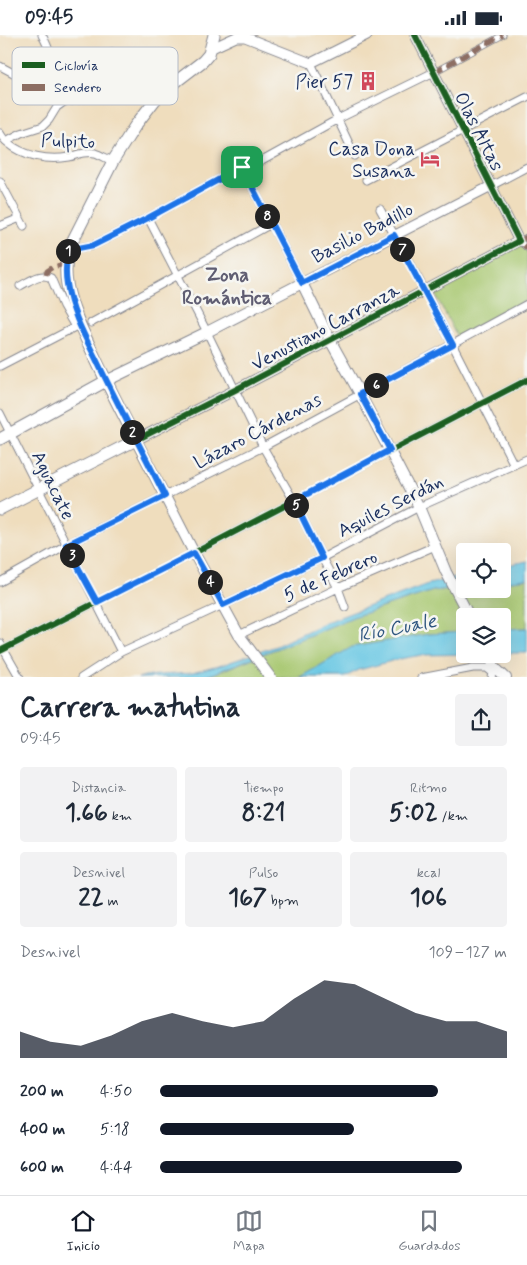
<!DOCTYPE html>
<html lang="es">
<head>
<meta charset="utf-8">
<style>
  :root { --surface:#fff; --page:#f2f2f3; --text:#1f2937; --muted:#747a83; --line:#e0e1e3; --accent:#111827 }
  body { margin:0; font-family:Mynerve,sans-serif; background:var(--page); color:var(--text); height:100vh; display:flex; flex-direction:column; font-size:19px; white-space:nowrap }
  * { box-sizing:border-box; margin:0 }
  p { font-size:16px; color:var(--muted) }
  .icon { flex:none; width:28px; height:28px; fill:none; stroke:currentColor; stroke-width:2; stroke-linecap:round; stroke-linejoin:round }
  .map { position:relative; height:642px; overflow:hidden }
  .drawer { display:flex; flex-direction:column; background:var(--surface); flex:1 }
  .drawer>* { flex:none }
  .buttons { position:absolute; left:456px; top:508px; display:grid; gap:10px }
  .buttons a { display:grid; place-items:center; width:55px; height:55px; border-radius:5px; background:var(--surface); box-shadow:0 5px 20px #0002; font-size:25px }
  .pin { position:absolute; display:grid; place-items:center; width:42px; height:42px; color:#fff; margin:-21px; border-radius:10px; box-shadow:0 2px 8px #0006 }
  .km { position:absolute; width:25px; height:25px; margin:-12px; border-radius:50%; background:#222; color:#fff; font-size:14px; line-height:25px; text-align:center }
  .round { display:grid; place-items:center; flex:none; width:52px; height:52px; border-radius:5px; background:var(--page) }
  .head { display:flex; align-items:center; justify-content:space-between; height:85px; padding:0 20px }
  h1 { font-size:28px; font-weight:700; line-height:38px }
  .metrics { display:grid; grid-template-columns:repeat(3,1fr); gap:8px; height:85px; padding:5px 20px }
  .metrics div { display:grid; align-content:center; border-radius:5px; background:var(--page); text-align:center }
  .metrics b { font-size:25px; font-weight:700 }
  .metrics small { font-size:14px; font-weight:400 }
  .metrics p { font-size:14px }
  .chart { height:140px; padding:10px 20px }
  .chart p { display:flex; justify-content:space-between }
  .chart svg { width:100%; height:90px; margin-top:5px; fill:var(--accent); opacity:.7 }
  ul { padding:0 20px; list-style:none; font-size:16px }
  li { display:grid; grid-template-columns:80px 60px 1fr; align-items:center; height:38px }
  li i { height:12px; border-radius:6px; background:var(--accent) }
  .status { display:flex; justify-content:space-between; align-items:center; height:35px; padding:0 25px; background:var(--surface); direction:ltr }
  .status svg { height:14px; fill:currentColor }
  .dock { display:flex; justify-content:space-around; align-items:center; height:70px; border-top:1px solid var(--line); background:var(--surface); font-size:14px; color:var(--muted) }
  .dock a { display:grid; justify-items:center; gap:2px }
  .dock .on { color:var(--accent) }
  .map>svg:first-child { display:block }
  .green { fill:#a8c871; stroke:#627c68 }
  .water { fill:#65c6e3; stroke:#407aa0 }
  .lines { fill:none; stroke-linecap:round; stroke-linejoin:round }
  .pedestrian-casing { stroke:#85868e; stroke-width:7 }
  .minor-casing { stroke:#85868e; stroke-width:9 }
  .tertiary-casing { stroke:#85868e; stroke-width:11 }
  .secondary-casing { stroke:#85868e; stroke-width:12 }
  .primary-casing { stroke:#85868e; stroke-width:13 }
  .pedestrian { stroke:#fff; stroke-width:5 }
  .minor { stroke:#fff; stroke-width:7 }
  .tertiary { stroke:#fff; stroke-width:9 }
  .secondary { stroke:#fff; stroke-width:10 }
  .primary { stroke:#fff; stroke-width:11 }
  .quiet { stroke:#8d6e63; stroke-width:5; stroke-dasharray:10 5; stroke-linecap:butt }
  .cycleway-casing { stroke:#f6f6f2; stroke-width:9 }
  .cycleway { stroke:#1b5e20; stroke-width:6 }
  .route-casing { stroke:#fff; stroke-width:10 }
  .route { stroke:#1a73e8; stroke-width:6 }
  .labels { text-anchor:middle; stroke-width:5; stroke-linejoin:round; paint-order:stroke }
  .poi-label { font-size:19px; fill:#1b2f5e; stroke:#f6f6f2; text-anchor:end }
  .street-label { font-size:19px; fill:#1b2f5e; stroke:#f6f6f2 }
  .neighbourhood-label { font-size:20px; font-weight:bold; fill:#5f5d72; stroke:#f6f6f2 }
  .water-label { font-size:20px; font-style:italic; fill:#2e557f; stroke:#f6f6f2 }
  .key { fill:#f6f6f2; stroke:#b4bac6; stroke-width:1 }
  .key-label { font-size:14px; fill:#1b2f5e }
</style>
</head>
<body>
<div class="status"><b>09:45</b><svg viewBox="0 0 49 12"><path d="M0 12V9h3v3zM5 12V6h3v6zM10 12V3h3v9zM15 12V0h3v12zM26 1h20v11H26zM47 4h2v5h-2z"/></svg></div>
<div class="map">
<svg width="527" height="643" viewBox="0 0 527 643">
  <rect width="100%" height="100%" fill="#f6f6f2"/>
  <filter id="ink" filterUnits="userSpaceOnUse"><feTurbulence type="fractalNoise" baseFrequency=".02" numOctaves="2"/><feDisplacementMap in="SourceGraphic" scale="10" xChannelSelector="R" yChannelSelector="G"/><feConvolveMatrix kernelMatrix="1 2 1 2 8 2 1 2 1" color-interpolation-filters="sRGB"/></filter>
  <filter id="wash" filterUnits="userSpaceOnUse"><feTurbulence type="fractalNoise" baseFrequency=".0096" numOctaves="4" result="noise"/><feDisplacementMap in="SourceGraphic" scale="20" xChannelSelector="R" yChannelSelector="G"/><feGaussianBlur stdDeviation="1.12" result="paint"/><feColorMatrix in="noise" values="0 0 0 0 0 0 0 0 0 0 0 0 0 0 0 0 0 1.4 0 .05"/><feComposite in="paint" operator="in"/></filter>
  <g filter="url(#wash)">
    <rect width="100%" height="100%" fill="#efddbd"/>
    <!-- green -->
    <path class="green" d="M 521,208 L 527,215 L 527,265 L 457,302 L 433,255 Z
      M 527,544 L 527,593 L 503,594 L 502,581 L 465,581 L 465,597 L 429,599 L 353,612 L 300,642 L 204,643 L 308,601 L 353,582 L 433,556 L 465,552 L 465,554 L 502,554 L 503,547 Z"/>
    <!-- water -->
    <path class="water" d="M 527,526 L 527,544 L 503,547 L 503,531 Z
      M 465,540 L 465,552 L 433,556 L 353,582 L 308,601 L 204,642 L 138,643 L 145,641 L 192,638 L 222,630 L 276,611 L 324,588 L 425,550 Z
      M 527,593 L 527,618 L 503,618 L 503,594 Z
      M 465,597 L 465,619 L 477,619 L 422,620 L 399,624 L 359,635 L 345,642 L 300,642 L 352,612 L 429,599 Z"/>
  </g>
  <g filter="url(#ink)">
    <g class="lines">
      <!-- pedestrian casing -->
      <g class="pedestrian-casing">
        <path id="pedestrian" d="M 434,37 L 503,0
          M 527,202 L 519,206 L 527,213"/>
      </g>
      <!-- minor casing -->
      <g class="minor-casing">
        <path id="minor" d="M 311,28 L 355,121
          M 0,31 L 15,39 L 34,44 C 37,41 42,39 45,36 C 55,25 48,11 42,0
          M 0,98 C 2,101 4,105 7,107 C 23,121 48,126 69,122 C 78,120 86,116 95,118 C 101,120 107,124 113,126
          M 6,106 L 21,98 L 43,91 L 49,85 L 57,72 L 64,67 L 83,64 L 91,60 L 112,17
          M 262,126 L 338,84 L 434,37
          M 366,145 L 527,62
          M 0,146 L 24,191
          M 491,151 L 527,132
          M 380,174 L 425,256 L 514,430
          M 148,183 L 207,297 L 263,412 L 294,466 L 322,523 L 338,553 L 345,572
          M 0,191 L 20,183
          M 68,215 L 94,210 L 148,183 L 242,132 L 302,248
          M 20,251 C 30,246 40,237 51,243 L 63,271 L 75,292
          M 91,288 L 271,189
          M 0,331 L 79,290
          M 0,378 L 121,617
          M 0,547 L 66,510 L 263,412 L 527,269
          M 239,600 L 338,553 L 435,511
          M 0,608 L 20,643
          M 0,616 L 194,518 L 527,345
          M 81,643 L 121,617 L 223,570 L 322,523 L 419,472 L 527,424
          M 421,643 L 473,633 L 487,633 L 493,638 L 492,643"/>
      </g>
      <!-- tertiary casing -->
      <g class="tertiary-casing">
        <path id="tertiary" d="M 210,14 L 236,2 L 245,2 L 311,28 L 367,0
          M 302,248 L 491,151
          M 136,405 L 235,355 L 519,206 L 415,0"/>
      </g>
      <!-- secondary casing -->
      <g class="secondary-casing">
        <path id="secondary" d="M 106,346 L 207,297 L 302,248 L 330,305 L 360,359 L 419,472 L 446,537 L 469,581
          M 136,405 L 194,518 L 239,600 L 271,643
          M 488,619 L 495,633 L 506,643"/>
      </g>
      <!-- primary casing -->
      <g class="primary-casing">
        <path id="primary" d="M 0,404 L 106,346
          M 0,474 L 136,405 C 121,375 105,345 91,314 C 81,293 71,272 67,249 C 65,238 66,226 68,215 L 113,126 L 135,91 L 155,65 L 169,52 L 203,26 L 209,19 L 214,0"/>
      </g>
      <!-- pedestrian -->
      <use href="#pedestrian" class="pedestrian"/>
      <!-- minor -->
      <use href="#minor" class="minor"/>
      <!-- tertiary -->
      <use href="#tertiary" class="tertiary"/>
      <!-- secondary -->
      <use href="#secondary" class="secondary"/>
      <!-- primary -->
      <use href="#primary" class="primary"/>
      <!-- quiet -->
      <path class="quiet" d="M 434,37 L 503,0
        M 527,202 L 519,206 L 527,213
        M 46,240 L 47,236 L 53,232 L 66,229"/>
      <!-- cycleway casing -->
      <g class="cycleway-casing">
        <path id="cycleway" d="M 136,405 L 235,355 L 519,206 L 415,0
          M 0,616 L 194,518 L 527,345"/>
      </g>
      <!-- cycleway -->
      <use href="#cycleway" class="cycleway"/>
    </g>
  </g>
  <g class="lines" filter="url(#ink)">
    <!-- route casing -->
    <g class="route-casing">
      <path id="route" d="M 242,132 L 302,248 L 394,200 L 453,310 L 360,359 L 390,415 L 294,466 L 322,523 L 223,570 L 194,518 L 97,567 L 66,510 L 165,461 C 142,415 118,370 96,324 C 84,300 71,276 67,249 C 65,238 66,226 68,215 L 94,210 L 148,183 Z"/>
    </g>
    <!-- route -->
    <use href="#route" class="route"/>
  </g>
  <!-- icons -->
  <defs>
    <g id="building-bare" transform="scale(1.5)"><path d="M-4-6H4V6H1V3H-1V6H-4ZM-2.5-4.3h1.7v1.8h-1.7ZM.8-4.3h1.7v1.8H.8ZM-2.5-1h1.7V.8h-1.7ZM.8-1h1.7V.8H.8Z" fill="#d1495b" stroke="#f6f6f2" stroke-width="2.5" paint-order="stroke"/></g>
    <g id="hotel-bare" transform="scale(1.5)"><path d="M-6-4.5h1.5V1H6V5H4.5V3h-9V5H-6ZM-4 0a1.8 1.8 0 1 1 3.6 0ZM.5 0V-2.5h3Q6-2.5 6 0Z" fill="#d1495b" stroke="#f6f6f2" stroke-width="2.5" paint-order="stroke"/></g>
  </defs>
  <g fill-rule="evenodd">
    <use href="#building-bare" x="368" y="46"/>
    <use href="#hotel-bare" x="430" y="124"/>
  </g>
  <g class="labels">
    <!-- poi labels -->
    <g class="poi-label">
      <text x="353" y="53">Pier 57</text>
      <text x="415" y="120">Casa Dona<tspan x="415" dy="22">Susana</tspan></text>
    </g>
    <!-- street labels -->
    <g class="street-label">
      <text transform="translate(480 96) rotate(63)" y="7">Olas Altas</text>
      <text transform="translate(68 105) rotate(2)" y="7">Pulpito</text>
      <text transform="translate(362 197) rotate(-27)" y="7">Basilio Badillo</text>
      <text transform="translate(325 291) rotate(-28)" y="7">Venustiano Carranza</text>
      <text transform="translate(257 395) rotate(-28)" y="7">Lázaro Cárdenas</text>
      <text transform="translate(54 450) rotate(64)" y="7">Aguacate</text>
      <text transform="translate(390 470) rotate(-27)" y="7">Aquiles Serdán</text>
      <text transform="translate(330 540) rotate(-24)" y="7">5 de Febrero</text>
    </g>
    <!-- neighbourhood labels -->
    <g class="neighbourhood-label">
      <text x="227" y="246">Zona<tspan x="227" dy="23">Romántica</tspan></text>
    </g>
    <!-- water labels -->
    <g class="water-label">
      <text transform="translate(397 592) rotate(-11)" y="7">Río Cuale</text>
    </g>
  </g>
  <!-- legend -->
  <rect x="12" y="12" width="166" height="58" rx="8" class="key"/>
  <rect x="22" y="27" width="23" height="6" fill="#1b5e20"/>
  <rect x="22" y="49" width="23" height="7" fill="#8d6e63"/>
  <g class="key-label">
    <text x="54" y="35">Ciclovía</text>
    <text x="54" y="57">Sendero</text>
  </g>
</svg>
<div class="buttons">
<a><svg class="icon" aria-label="locate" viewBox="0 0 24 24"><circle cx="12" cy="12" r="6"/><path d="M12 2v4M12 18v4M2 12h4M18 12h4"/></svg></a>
<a><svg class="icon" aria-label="layers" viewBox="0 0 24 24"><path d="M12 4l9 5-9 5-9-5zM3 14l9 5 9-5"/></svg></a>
</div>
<div class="pin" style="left:242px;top:132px;background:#1e9e55"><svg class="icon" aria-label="arrive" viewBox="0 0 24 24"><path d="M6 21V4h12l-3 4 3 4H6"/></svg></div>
<b class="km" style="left:68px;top:216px">1</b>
<b class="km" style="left:132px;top:397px">2</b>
<b class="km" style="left:72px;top:520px">3</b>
<b class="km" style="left:210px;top:547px">4</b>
<b class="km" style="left:296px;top:470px">5</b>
<b class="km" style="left:376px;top:350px">6</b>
<b class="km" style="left:402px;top:214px">7</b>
<b class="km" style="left:267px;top:181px">8</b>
</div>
<section class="drawer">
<div class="head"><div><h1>Carrera matutina</h1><p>09:45</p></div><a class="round"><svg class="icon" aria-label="share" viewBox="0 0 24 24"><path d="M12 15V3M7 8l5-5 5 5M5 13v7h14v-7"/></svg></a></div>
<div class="metrics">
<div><p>Distancia</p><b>1.66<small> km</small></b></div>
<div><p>Tiempo</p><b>8:21</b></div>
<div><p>Ritmo</p><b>5:02<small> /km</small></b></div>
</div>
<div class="metrics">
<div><p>Desnivel</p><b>22<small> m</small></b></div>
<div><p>Pulso</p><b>167<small> bpm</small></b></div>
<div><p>kcal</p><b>106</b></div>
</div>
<div class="chart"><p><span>Desnivel</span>109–127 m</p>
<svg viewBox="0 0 160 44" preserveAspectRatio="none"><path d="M0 44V31L10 36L20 38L30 33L40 26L50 22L60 26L70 29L80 26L90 15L100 6L110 8L120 15L130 22L140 26L150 26L160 31V44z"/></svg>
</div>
<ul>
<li><b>200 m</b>4:50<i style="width:80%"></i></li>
<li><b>400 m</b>5:18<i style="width:56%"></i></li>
<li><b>600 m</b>4:44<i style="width:87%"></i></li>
</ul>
</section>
<nav class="dock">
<a class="on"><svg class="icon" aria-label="home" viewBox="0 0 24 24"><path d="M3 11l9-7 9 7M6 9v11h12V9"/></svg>Inicio</a>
<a><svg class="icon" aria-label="map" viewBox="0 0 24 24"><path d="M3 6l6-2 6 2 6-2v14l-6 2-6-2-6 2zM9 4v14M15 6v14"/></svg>Mapa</a>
<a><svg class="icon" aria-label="saved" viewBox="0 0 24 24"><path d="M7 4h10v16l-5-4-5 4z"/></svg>Guardados</a>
</nav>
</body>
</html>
